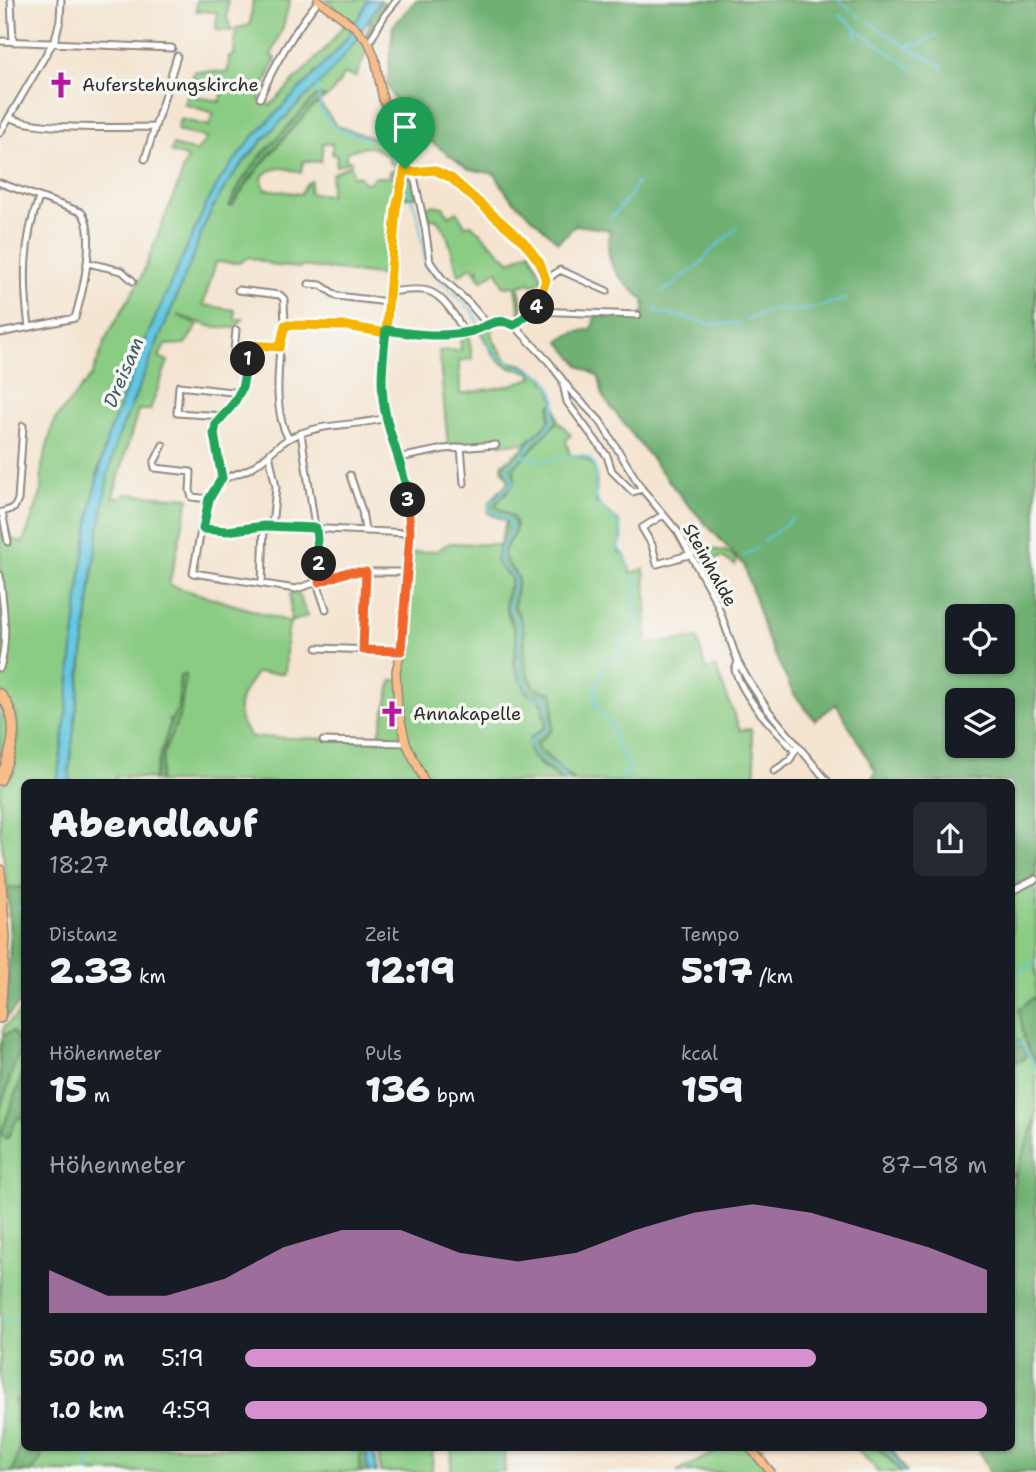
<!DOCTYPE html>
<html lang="de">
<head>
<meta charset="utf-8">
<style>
  :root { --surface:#171b24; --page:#242831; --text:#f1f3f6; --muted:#9ea1a6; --accent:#d690ce }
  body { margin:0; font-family:"Shantell Sans",sans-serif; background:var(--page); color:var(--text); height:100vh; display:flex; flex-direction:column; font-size:26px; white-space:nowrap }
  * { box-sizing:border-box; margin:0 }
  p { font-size:23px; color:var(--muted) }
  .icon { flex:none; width:38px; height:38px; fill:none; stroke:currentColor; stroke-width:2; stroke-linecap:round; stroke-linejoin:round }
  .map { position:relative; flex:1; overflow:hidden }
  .drawer { position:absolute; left:21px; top:779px; width:994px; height:672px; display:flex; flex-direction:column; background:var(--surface); border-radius:10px; box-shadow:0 2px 5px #0004 }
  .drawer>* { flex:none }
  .fabs { position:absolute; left:945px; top:604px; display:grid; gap:14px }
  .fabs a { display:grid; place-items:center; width:70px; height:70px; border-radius:10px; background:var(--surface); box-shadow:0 2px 5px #0004; font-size:35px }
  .pin { position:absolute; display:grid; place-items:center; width:60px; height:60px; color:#fff; margin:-72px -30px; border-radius:50% 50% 50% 0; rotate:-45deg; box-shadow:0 0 7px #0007 }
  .pin .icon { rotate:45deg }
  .km { position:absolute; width:35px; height:35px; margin:-18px; border-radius:50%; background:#222; color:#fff; font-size:19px; line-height:35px; text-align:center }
  .round { display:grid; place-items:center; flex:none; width:74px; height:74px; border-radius:10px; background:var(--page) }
  .summary { display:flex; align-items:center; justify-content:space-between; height:119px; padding:0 28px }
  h1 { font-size:38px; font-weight:800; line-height:52px }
  .metrics { display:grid; grid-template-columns:repeat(3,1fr); gap:10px; height:119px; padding:7px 28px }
  .metrics div { display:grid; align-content:center }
  .metrics b { font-size:35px; font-weight:800 }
  .metrics small { font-size:19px; font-weight:400 }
  .metrics p { font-size:19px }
  .chart { height:196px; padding:14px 28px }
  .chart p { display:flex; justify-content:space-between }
  .chart svg { width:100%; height:126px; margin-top:7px; fill:var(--accent); opacity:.7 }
  ul { padding:0 28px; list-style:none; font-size:23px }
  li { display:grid; grid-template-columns:112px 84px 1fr; align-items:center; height:52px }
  li i { height:18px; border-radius:9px; background:var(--accent) }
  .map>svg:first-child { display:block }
  .green { fill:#8bcc84; stroke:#5b7c58; stroke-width:2; fill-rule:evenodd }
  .forest { fill:#70b072; stroke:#4e6e4e; stroke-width:2; fill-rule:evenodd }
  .water { fill:#63c7e1; stroke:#477986; stroke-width:2 }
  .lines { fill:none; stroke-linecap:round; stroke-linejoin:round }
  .stream { stroke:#63c7e1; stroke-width:2 }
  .minor-casing { stroke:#90887e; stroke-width:9 }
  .major-casing { stroke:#90887e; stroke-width:10 }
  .highway-casing { stroke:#90887e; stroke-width:12 }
  .minor { stroke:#fff; stroke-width:5 }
  .major { stroke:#f8bd89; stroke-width:7 }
  .highway { stroke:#f8bd89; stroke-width:9 }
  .split-1-casing { stroke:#fff; stroke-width:14 }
  .split-2-casing { stroke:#fff; stroke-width:14 }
  .split-3-casing { stroke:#fff; stroke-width:14 }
  .split-4-casing { stroke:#fff; stroke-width:14 }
  .split-5-casing { stroke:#fff; stroke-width:14 }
  .split-1 { stroke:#f5b400; stroke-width:9 }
  .split-2 { stroke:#22a559; stroke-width:9 }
  .split-3 { stroke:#f0652b; stroke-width:9 }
  .split-4 { stroke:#22a559; stroke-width:9 }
  .split-5 { stroke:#f5b400; stroke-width:9 }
  .labels { text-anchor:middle; stroke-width:7; stroke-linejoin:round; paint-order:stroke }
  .poi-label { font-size:18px; fill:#2b2b2b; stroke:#f6f6f2; text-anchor:start }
  .street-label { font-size:18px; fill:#2b2b2b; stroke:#f6f6f2 }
  .water-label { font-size:19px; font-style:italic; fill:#3c5a62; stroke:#f6f6f2 }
</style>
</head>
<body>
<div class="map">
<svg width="1036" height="1472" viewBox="0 0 1036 1472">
  <rect width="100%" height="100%" fill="#f6f6f2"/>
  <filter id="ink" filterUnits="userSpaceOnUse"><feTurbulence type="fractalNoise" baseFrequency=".0143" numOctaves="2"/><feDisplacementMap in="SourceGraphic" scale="14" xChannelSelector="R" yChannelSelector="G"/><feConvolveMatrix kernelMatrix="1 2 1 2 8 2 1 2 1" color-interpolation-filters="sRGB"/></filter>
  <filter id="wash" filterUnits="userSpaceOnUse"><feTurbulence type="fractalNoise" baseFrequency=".00686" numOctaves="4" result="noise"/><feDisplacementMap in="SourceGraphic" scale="28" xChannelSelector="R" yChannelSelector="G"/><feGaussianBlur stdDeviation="1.57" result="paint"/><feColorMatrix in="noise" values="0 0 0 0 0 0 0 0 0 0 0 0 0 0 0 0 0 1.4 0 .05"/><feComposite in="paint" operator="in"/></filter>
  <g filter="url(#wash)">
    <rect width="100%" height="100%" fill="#f4e4d0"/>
    <!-- green -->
    <path class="green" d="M 197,0 L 228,0 L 227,18 L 232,31 L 216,30 L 217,12 L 196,11 Z
      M 253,0 L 290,0 L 283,27 L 271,56 L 276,59 L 259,98 L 270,106 L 327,47 L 344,25 L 352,30 L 337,51 L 252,138 L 220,180 L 206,205 L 149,332 L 108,436 L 98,471 L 81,573 L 66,717 L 57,782 L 24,782 L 24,986 L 23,986 L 22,887 L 7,888 L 0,828 L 0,789 L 18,735 L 16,717 L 0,690 L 2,632 L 0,534 L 23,543 L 41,493 L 42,466 L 54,421 L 92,375 L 108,334 L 140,280 L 183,172 L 182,170 L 188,158 L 171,152 L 173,145 L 196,152 L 207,138 L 177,130 L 180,119 L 209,126 L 214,113 L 184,104 L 188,94 L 220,102 L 224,88 L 192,79 L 194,71 L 228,72 L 229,56 L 234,56 L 236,28 L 250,25 Z
      M 325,0 L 368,0 L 356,24 Z
      M 359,37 L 368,47 L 356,77 L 345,74 L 331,94 L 325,98 L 322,95 L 315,97 C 284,137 251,156 232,206 C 256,169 284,138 313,106 L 320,104 L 337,126 L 384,142 L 401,163 L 399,181 L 395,191 L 387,276 L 301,266 L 300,268 L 277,266 L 249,257 L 239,263 L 216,262 L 203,305 L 235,310 L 235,319 L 243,319 L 235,328 L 213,327 L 177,315 L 198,325 L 185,344 L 165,345 L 159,357 L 168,361 L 150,410 L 138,410 L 113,497 L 119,498 L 125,494 L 189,498 L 169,585 L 290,622 C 284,642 287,653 285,673 L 256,673 C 239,696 230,712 251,737 L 378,740 L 392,680 L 403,681 L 412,553 L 436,551 L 450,543 L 501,545 C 493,566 500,565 512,579 L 506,597 L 506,609 L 517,640 L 514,664 L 527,693 L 541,701 L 546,723 L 545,728 L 533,735 L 529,748 L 540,765 L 563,782 L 159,782 L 164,752 L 180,715 L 185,675 L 180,676 L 178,709 L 171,720 L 168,720 L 170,723 L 153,779 L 117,776 L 114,782 L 71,782 L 69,771 L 98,532 L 108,474 L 117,440 L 195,252 C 220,160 305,108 359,37 ZM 323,143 L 332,143 L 332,154 L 337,155 L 336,166 L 351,161 L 345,158 L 348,151 C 355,150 360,147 367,147 C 376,146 383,154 389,157 L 389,163 L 395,165 L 394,171 L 389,171 L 389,174 L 397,174 L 395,177 L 374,177 L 370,182 L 364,183 L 359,175 L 353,177 L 351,164 L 332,174 L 330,195 L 309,193 L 311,181 L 307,183 L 301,194 L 265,189 L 262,182 L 263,175 C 278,165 285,167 301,173 L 303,161 L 321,162 Z
      M 408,173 L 411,174 L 416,197 L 402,197 Z
      M 432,205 L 443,207 L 449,216 L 457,211 L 465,226 L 471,224 L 510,262 L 530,251 L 543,280 L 532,285 L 530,283 L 519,286 L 523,313 L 520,315 L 516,286 L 504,287 L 497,270 L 483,280 L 479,277 L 478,269 L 476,273 L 471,267 L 459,275 L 447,235 L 436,218 L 430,220 L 428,213 L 425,213 L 423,208 Z
      M 491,327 L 494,341 L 507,361 L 523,365 L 545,378 L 544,381 L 550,385 L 555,404 L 550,406 L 549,422 L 526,443 L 499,444 L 499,439 L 488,439 L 484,443 L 448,445 L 439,351 L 461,350 L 460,337 L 469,336 L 472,359 L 459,361 L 460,394 L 508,386 L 532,378 L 533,374 C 521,367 520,371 511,368 C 495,362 488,345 480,331 Z
      M 558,421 L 571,435 L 566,440 L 570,455 C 602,459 596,475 596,502 L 619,522 L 622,540 L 618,547 L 620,553 L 625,555 L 631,573 L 644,569 L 647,603 L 646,645 L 697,638 L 706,670 L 716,668 L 740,730 L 751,729 L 757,782 L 575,782 L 538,748 L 537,743 L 545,736 L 548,692 L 536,688 L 525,668 L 520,616 L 514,606 L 518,578 C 514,572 505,562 504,554 C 503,541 522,532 513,518 C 509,512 500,510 495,505 L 515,483 L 514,469 L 516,465 Z
      M 691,545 L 728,552 L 737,560 L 735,565 L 722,557 L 702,563 Z
      M 298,593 L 307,616 L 291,622 L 290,594 Z
      M 0,705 C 14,717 10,732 8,748 L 0,754 Z
      M 1036,876 L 1036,996 L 1020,1009 L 1024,1040 L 1036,1063 L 1036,1120 L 1015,1175 L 1012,1175 L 1012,1060 L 1016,1062 L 1019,1042 L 1012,1043 L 1012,887 Z
      M 24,1008 L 24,1447 L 360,1447 L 359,1472 L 0,1472 L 0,1061 L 5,1039 L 3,1036 L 4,1027 Z
      M 378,1447 L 433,1447 L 432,1472 L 380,1472 Z
      M 452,1447 L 504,1447 L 505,1472 L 451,1472 Z
      M 726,1447 L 763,1447 L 759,1452 L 774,1472 L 676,1472 Z
      M 854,1447 L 876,1447 L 897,1467 L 900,1472 L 877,1472 L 873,1465 Z"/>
    <!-- forest -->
    <path class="forest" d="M 380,0 L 387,5 L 373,34 L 369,36 L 366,34 L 371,24 L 368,21 Z
      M 416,0 L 1036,0 L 1036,876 L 1012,887 L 1012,782 L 876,782 L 872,778 L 876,772 L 836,704 L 815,720 L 793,693 L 767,638 L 744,565 L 683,499 L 603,397 L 599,377 L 580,366 L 559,341 L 573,333 L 592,329 L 595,316 L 636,319 L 644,312 L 644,300 C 620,279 602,266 610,230 L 576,225 L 558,242 L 508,195 L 495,174 L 468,169 L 406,123 L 387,85 L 393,26 ZM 957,616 L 1003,616 L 1003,662 L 957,662 ZM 957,700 L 1003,700 L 1003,746 L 957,746 Z
      M 322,95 L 325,98 L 313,106 L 282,140 L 247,182 L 232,206 L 229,206 L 241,182 L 259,158 L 315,97 Z
      M 551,404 L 555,404 L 558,421 L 516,465 L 514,469 L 515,482 L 495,505 C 500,510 509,512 513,518 C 523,533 503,541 504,554 C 505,562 514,572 518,578 L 514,606 C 519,615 523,622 524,633 C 526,654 522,671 536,688 L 552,693 L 554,697 L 552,730 L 537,743 L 538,748 L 575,782 L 563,782 L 533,758 L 529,748 L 530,738 L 544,728 L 546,723 L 541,701 L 527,693 L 514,664 L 517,640 L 505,602 L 512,579 L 498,565 L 496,560 L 506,521 L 488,513 L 489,503 L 509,481 L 502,468 L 503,463 C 521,453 534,436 549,422 Z
      M 186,675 L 180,715 L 164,752 L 159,781 L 153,780 L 171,720 L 178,709 L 180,676 Z
      M 22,887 L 24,999 L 5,1019 L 10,939 L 7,888 Z
      M 1036,996 L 1036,1063 L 1024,1040 L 1019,1009 Z
      M 12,1031 L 20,1042 L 24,1034 L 24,1050 L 17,1057 L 0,1110 L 0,1048 L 3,1036 Z
      M 1019,1041 L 1027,1055 C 1022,1060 1019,1063 1012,1060 L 1012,1043 Z
      M 24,1070 L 24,1121 L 19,1116 L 7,1139 L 1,1134 Z
      M 1036,1120 L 1036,1472 L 989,1472 L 978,1447 L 1012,1447 L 1012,1187 L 1014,1179 L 1012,1175 L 1015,1175 Z
      M 15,1399 C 30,1406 24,1433 24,1447 L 41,1447 C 44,1459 38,1465 30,1472 L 12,1472 L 23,1438 L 20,1423 L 16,1422 Z
      M 360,1447 L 366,1447 L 368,1472 L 359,1472 Z
      M 876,1447 L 891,1447 L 906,1472 L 900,1472 L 897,1466 Z"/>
    <!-- water -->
    <path class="water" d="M 368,0 L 380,0 C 362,31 343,61 317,86 C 268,134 214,182 195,252 L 117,440 L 108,475 L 93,568 L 69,771 L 71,782 L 57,782 L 66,717 L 81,573 L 94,492 L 108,436 L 149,332 L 206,205 L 220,180 L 252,138 L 337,51 L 349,36 Z
      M 366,1447 L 374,1447 L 376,1472 L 368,1472 Z"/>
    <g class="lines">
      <!-- stream -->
      <path class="stream" d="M 839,0 L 852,10
        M 856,13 L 861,17
        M 840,15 L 856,29 L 913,69
        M 868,21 L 905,46 L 941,65 L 944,69
        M 856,30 L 857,39
        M 905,46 L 920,44 L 937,34
        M 317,85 C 318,94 318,105 323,113 C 343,148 380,120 400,171
        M 405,183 L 418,216 L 426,266 L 473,312 L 490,347 L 498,355 L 512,364 L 538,373 L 547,380 L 554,393 L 556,399 L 552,421 L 547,430 L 534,439 L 524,455 L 508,466 L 507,470 L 514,482 L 488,505 L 488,510 L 508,520 L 512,527 L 499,556 L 499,563 L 515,578 L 509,610 C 512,614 517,618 519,623 C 522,636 517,647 518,661 C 519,672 527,694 537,700 L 547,696 L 550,701 L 547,714 L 550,727 L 530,741 L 529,745 L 536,756 L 555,767 L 568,782
        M 611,218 L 631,194 L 636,183
        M 662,293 L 699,265 L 711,251 L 737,228
        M 655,311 L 711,324 L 739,323
        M 746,320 L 773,309 L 798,311 L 815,308 L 846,299
        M 524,456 C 531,458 539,463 545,461 C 557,460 583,448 592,461 C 600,473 592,487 597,499 C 603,516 622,517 623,539 L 618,547 L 625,555 L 630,568
        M 763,542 L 793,518
        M 744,556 L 757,548
        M 623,782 L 621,778 L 629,770 L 616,744 L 612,727 L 595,705 L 595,690 L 606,661 L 619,651 L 626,632 L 635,623 L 639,613 L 631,604 L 639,591 L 633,575
        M 18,908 L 24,905
        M 1012,977 L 1036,961
        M 1012,1043 L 1021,1043 L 1036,1069
        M 0,1319 L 18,1321 L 24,1331
        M 498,1447 L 499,1472
        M 886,1447 L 903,1472
        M 87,1472 L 94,1447"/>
    </g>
  </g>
  <g filter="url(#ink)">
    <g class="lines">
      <!-- minor casing -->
      <g class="minor-casing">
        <path id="minor" d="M 11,0 L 13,42
          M 0,41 L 172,48
          M 369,43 L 384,16 L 397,0
          M 260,98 C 275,62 294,31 319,0
          M 9,117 C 35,131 122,127 155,127
          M 0,133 L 55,39 L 60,21 L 61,0
          M 145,159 L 177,56
          M 413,172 L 434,170 L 451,178 L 524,241 L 540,263 L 546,280
          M 413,172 L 425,227 L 430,262 L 441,277 L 469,303 L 488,325
          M 0,183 L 81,212 C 98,230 82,295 75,318 L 0,333
          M 88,263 L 122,271 L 133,281
          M 309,284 L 321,285 L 337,296 L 388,302
          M 238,290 L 280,295 L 284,299 C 284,308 285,318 285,326 C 284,332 281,340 280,347 C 278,376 274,411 288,438
          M 389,292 C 401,291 416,288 428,291 C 443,295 458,319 464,333
          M 535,311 L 638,315
          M 285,325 L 347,326 L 386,333
          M 514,325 L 535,311 L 546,280 L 560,270 L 607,291
          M 29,327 C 23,282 23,241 39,198
          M 386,330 L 446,335 L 471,332 L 499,320 L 514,325 L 549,362 L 570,390 L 600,421 L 642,489 L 678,532 L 717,603 L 738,662 L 748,680 L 768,710 L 828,782
          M 234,351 L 236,330
          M 563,384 L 567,402 L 607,456 L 612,471 L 633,492 L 642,489
          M 222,416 L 177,413 L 179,386 L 240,393
          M 386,418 C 354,427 323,422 292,437 C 276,444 265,461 249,469 C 235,476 223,475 214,490 C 204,505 197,553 193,573 L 296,589 L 348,572 L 407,572
          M 301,433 L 319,554 L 319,582
          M 163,445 L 154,463 L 155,468 L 191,472 L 190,491 L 192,497 L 209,499
          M 461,447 L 464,483
          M 269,454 L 276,487 L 272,526
          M 399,458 L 444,449 L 496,445
          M 350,475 L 362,511 L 365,530
          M 222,478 L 214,434 L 216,424 L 234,403 L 242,388 L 250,345 L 280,347
          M 2,512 L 8,542
          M 0,513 L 14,508 L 18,500 L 23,426
          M 663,515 L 642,528 L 652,545 L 657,564 L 692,554
          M 203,529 L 227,531 L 264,526 L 409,533
          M 0,575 C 3,606 9,637 0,668
          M 317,583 L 326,609
          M 262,584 L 264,526
          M 317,648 L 401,651
          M 363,650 L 366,572
          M 738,662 L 735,670 C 745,701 773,727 795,751
          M 323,741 L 406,743
          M 774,771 L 789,761 L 796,749
          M 1012,891 L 1036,879"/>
      </g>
      <!-- major casing -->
      <g class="major-casing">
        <path id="major" d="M 318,0 L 355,27 L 369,43 L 375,58 L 383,100 L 397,126 L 405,161 L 397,201 L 392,242 L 382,394 L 386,418 L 405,480 L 409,519 L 405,609 L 400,655 L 396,671 L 398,708 L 406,743 L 425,782
          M 749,1447 L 771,1472"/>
      </g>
      <!-- highway casing -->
      <g class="highway-casing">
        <path id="highway" d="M 0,694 C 23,721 12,751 0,780
          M 0,870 L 5,938 L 0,1018"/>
      </g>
      <!-- minor -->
      <use href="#minor" class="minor"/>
      <!-- major -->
      <use href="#major" class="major"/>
      <!-- highway -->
      <use href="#highway" class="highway"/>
    </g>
  </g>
  <g class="lines" filter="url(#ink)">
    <!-- split-1 casing -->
    <g class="split-1-casing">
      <path id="split-1" d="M 248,359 L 250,345 L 280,347 L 285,325 L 347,326 L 386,333 L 396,209 L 405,169"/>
    </g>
    <!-- split-2 casing -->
    <g class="split-2-casing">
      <path id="split-2" d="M 248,359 L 242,388 L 234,403 L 216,424 L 214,434 L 222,478 L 209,499 L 203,529 L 227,531 L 264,526 L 316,528 L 319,564"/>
    </g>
    <!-- split-3 casing -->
    <g class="split-3-casing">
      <path id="split-3" d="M 319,564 L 319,582 L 348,572 L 366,572 L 363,650 L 401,651 L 410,533 L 408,500"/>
    </g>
    <!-- split-4 casing -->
    <g class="split-4-casing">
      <path id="split-4" d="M 408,500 C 405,470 392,444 386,416 C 379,388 383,358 386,330 C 413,334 440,338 468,332 C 485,329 496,315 514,325 L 537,307"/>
    </g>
    <!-- split-5 casing -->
    <g class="split-5-casing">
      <path id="split-5" d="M 405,169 L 413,172 L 434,170 L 451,178 L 524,242 L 540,263 L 546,280 L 537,307"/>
    </g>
    <!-- split-1 -->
    <use href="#split-1" class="split-1"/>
    <!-- split-2 -->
    <use href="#split-2" class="split-2"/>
    <!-- split-3 -->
    <use href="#split-3" class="split-3"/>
    <!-- split-4 -->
    <use href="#split-4" class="split-4"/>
    <!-- split-5 -->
    <use href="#split-5" class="split-5"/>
  </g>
  <!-- icons -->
  <defs>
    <g id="church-bare" transform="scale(2.1)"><path d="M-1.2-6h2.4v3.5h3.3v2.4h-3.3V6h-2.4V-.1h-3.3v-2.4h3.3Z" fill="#b5179e" stroke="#f6f6f2" stroke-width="2.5" paint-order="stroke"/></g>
  </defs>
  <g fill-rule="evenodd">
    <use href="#church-bare" x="61" y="85"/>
    <use href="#church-bare" x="392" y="714"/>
  </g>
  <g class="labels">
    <!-- poi labels -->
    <g class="poi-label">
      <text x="82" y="91">Auferstehungskirche</text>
      <text x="413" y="720">Annakapelle</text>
    </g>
    <!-- street labels -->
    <g class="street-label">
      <text transform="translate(710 565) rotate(61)" y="6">Steinhalde</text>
    </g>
    <!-- water labels -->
    <g class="water-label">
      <text transform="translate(123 372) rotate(-67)" y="7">Dreisam</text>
    </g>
  </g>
</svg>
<div class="fabs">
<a><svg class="icon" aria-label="locate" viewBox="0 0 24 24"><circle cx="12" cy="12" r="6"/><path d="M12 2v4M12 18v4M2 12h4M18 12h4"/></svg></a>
<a><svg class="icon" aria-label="layers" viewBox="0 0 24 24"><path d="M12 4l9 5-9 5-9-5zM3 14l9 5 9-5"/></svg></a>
</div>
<div class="pin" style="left:405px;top:169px;background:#1e9e55"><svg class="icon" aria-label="arrive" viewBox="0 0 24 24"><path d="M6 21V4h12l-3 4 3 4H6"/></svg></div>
<b class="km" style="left:248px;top:359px">1</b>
<b class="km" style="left:319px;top:564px">2</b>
<b class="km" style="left:408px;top:500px">3</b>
<b class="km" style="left:537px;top:307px">4</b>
<section class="drawer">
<div class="summary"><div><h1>Abendlauf</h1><p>18:27</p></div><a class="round"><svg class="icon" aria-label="share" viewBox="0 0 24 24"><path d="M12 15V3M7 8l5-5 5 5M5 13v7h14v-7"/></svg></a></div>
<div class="metrics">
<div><p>Distanz</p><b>2.33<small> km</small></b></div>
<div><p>Zeit</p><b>12:19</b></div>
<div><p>Tempo</p><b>5:17<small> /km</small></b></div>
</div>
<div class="metrics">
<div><p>Höhenmeter</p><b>15<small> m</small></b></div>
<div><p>Puls</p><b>136<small> bpm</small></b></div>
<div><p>kcal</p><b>159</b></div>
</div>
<div class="chart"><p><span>Höhenmeter</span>87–98 m</p>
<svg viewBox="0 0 160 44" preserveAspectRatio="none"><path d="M0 44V29L10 38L20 38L30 32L40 21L50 15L60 15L70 23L80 26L90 23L100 15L110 9L120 6L130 9L140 15L150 21L160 29V44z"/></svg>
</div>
<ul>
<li><b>500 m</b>5:19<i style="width:77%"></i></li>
<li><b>1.0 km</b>4:59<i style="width:100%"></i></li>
</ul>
</section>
</div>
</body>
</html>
